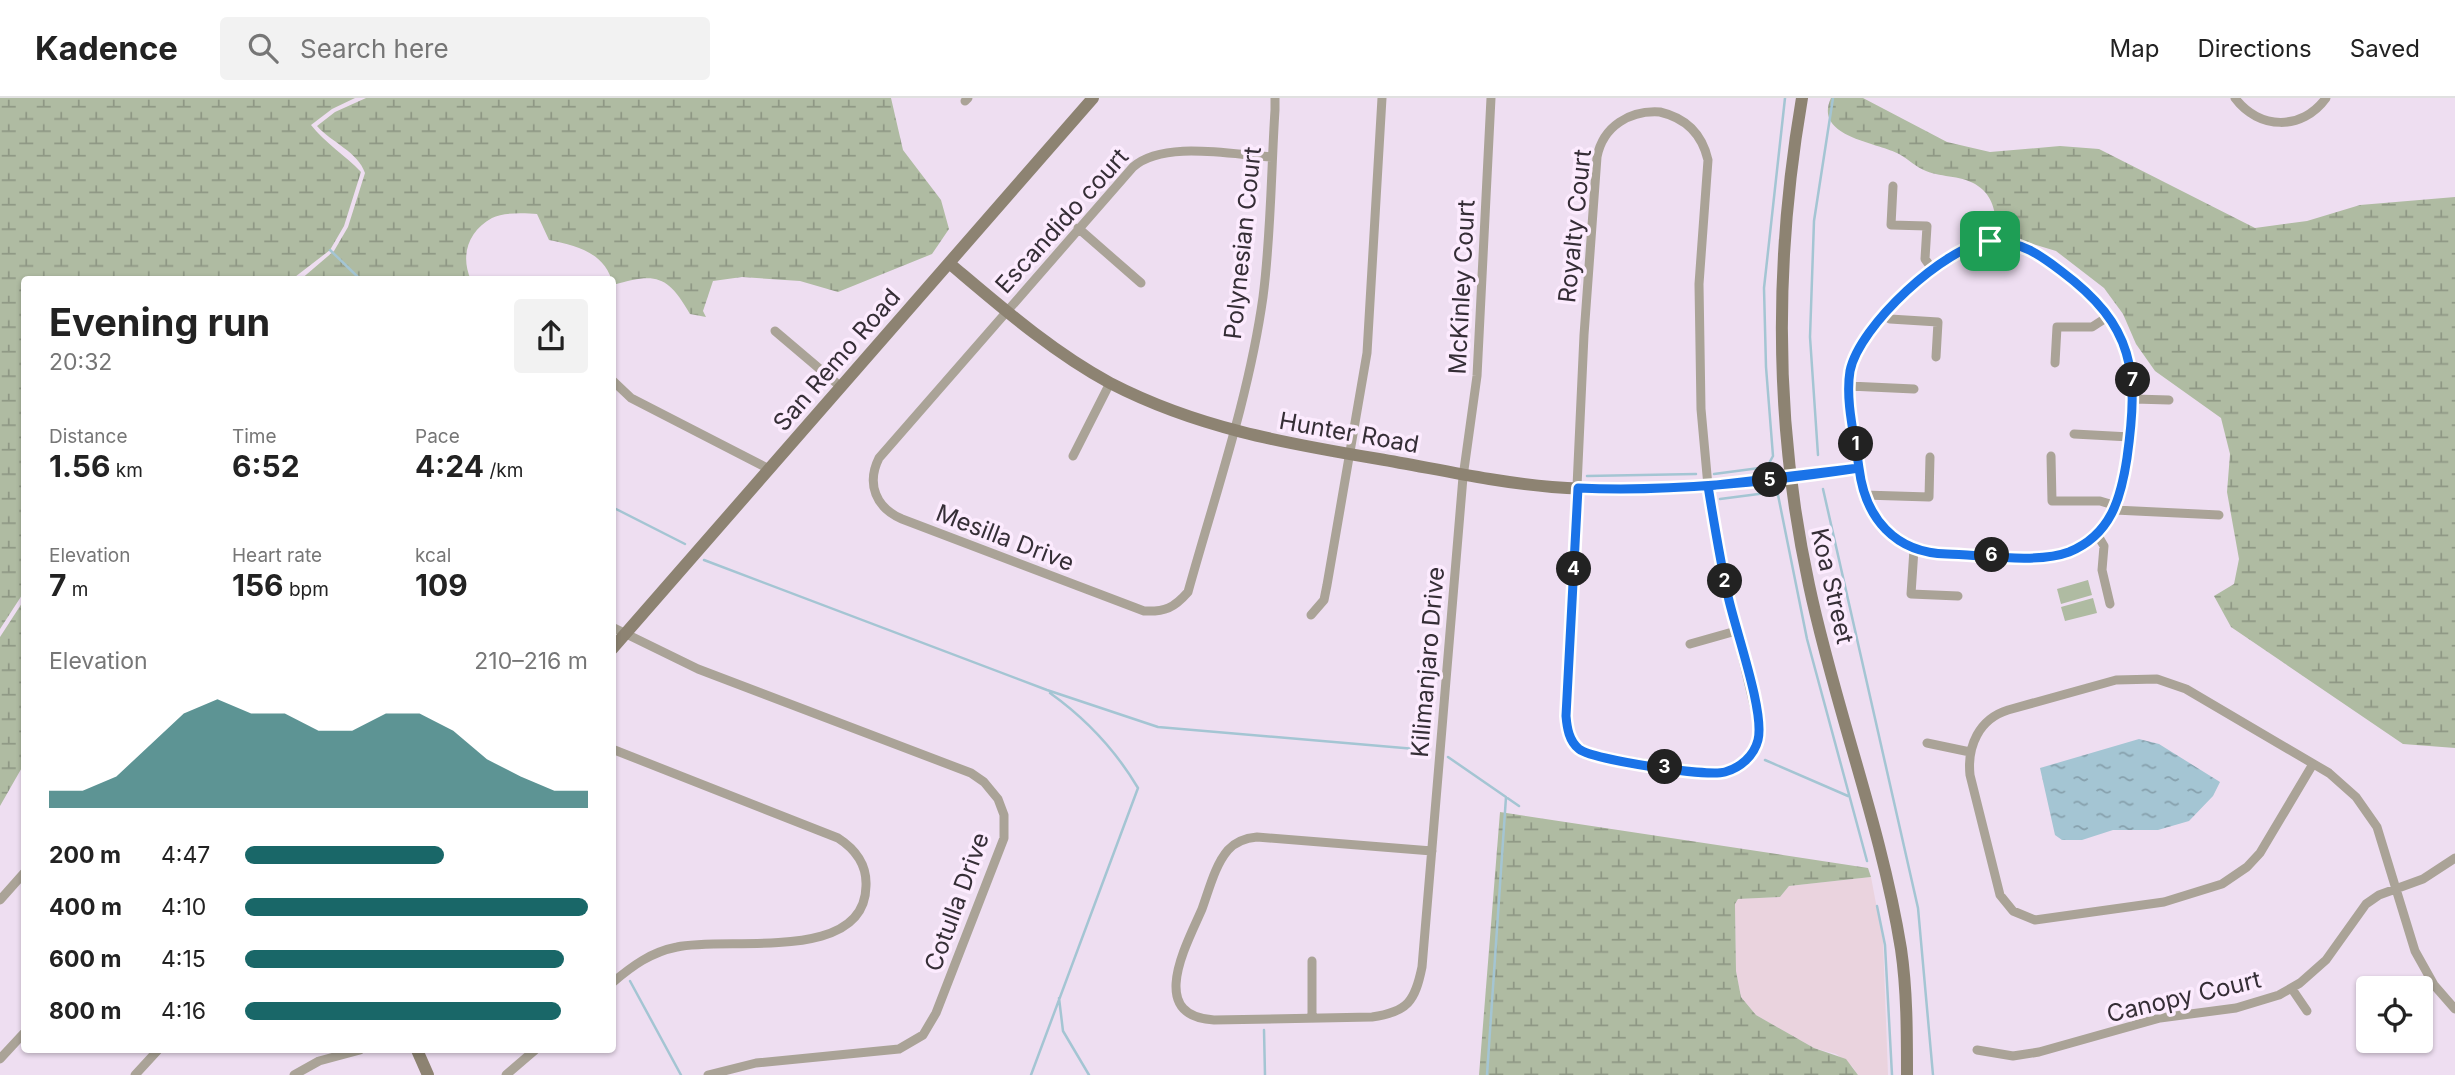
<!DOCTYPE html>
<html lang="en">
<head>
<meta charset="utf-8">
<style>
  :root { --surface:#fff; --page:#f2f2f2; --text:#222; --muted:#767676; --line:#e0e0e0; --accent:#196768 }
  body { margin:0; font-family:Inter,sans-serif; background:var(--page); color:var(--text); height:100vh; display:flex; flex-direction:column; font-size:26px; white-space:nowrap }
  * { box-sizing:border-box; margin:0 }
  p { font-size:23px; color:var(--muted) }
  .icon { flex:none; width:38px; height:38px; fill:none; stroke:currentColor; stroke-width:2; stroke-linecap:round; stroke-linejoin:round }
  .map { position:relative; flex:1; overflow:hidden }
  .panel { position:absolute; left:21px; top:178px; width:595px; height:777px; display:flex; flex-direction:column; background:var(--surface); border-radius:7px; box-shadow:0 2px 5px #0004 }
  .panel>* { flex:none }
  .tools { position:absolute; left:2356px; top:878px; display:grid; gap:14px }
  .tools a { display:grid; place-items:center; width:77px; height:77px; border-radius:7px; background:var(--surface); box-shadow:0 2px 5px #0004; font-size:35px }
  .pin { position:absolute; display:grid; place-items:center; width:60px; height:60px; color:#fff; margin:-30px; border-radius:14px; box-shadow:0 4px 10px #0006 }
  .km { position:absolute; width:35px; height:35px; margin:-18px; border-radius:50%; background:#222; color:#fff; font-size:19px; line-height:35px; text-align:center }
  .round { display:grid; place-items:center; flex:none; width:74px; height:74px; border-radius:7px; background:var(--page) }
  .summary { display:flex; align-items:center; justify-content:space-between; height:119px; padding:0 28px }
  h1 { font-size:38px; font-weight:700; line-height:52px }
  .stats { display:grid; grid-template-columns:repeat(3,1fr); gap:10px; height:119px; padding:7px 28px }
  .stats div { display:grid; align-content:center }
  .stats b { font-size:30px; font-weight:700 }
  .stats small { font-size:19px; font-weight:400 }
  .stats p { font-size:19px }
  .chart { height:196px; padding:14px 28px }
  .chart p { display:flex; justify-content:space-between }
  .chart svg { width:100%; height:126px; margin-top:7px; fill:var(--accent); opacity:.7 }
  ul { padding:0 28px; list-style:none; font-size:23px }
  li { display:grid; grid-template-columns:112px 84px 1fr; align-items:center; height:52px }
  li i { height:18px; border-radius:9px; background:var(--accent) }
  header { display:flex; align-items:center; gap:42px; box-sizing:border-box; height:98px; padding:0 35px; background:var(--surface); border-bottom:2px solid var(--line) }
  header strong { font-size:33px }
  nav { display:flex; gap:38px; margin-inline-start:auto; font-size:24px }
  .search { width:490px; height:63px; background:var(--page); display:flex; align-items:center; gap:18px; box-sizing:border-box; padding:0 24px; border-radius:7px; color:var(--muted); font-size:26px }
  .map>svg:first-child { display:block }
  .industrial { fill:#ead3de }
  .wetland { fill:url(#wetland-marsh) }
  .pitch { fill:#afbba2 }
  .water { fill:url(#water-ripples) }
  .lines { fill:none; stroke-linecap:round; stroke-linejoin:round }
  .stream { stroke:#a4c5d3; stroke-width:2.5 }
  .street { stroke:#aaa397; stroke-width:9 }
  .secondary { stroke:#8d8372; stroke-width:12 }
  .route-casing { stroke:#fff; stroke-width:14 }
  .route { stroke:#1a73e8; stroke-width:9 }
  .labels { text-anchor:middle; stroke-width:7; stroke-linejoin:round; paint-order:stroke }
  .street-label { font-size:24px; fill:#352e36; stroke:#fcebfe }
</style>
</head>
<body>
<header>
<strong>Kadence</strong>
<div class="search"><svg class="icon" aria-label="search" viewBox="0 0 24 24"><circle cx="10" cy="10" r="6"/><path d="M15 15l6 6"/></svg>Search here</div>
<nav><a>Map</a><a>Directions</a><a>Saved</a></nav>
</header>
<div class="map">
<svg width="2455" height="977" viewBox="0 0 2455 977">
  <defs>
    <pattern id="wetland-marsh" width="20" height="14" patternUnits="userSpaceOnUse" patternTransform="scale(1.75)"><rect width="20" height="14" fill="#afbba2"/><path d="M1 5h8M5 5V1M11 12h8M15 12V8" fill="none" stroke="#8f9885"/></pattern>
    <pattern id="water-ripples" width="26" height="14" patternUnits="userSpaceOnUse" patternTransform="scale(1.75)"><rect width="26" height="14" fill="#a4c5d3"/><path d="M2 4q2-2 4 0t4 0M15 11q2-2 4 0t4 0" fill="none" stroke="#86a0ac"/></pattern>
  </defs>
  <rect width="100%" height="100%" fill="#eedef1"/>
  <!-- industrial -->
  <path class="industrial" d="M 1871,779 L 1883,843 L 1888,977 L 1858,977 L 1852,968 L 1836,956 L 1814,950 L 1756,917 L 1741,899 L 1736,873 L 1735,806 L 1738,801 L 1780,799 L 1789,788 Z"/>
  <!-- wetland -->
  <path class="wetland" d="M 0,0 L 355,0 L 332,11 L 311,27 C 325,45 345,57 361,74 L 344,128 L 330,152 L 291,182 L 24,182 L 24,494 L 0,531 Z
    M 366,0 L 891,0 L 903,52 L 941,102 L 949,131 L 932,156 L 838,194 L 800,183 L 742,179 L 713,183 L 703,213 L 706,219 L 690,216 C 667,176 655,175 613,187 C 606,155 578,148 549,142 L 537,116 C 525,115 503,114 492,120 C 468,133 460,158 471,182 L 300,182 L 334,153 L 348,129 L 365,75 C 358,54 331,44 317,28 L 335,14 Z
    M 1831,0 L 1863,0 L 1947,44 L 1990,54 L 2060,48 L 2099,51 L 2255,130 L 2307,123 L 2360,107 L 2455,99 L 2455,650 L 2403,646 L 2231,529 L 2214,498 L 2234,486 L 2239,461 L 2227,394 L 2230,356 L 2221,320 L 2155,273 L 2136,246 L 2123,216 L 2104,190 L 2056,153 L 2016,141 L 1997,130 C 1995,114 1993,98 1978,88 C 1963,77 1943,80 1926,73 C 1917,70 1908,61 1899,56 C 1876,44 1813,39 1831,0 Z
    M 24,502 L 24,666 L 0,708 L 0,539 Z
    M 1500,714 L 1868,770 L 1871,779 L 1789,788 L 1780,799 L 1738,801 L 1735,806 L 1736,873 L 1741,899 L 1756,917 L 1814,950 L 1846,961 L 1858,977 L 1479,977 Z"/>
  <!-- pitch -->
  <path class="pitch" d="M 2088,482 L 2092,497 L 2061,506 L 2057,491 Z
    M 2093,500 L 2097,515 L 2065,523 L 2061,509 Z"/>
  <!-- water -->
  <path class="water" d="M 2139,641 L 2159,646 L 2220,684 L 2213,698 L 2189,723 L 2158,732 L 2113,732 L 2082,742 L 2062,742 L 2055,737 L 2040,670 Z"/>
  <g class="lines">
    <!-- stream -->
    <path class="stream" d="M 330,152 L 361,182
      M 1818,357 L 1810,239 L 1814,123 L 1833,0
      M 1714,376 L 1767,369 L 1773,358 L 1766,269 L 1764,190 L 1785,0
      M 1587,378 L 1696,376
      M 1823,391 L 1918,810 L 1933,977
      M 1720,401 L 1774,394 L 1778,397 L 1807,541 L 1867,763
      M 612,409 L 685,446
      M 704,462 L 1047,592 L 1158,629 L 1427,652
      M 1448,659 L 1519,708
      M 1765,662 L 1848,698
      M 1877,808 L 1885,847 L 1892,977
      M 630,883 L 681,977
      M 1059,900 L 1063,933 L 1089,977
      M 1264,932 L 1265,977
      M 1031,977 L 1138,690 C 1116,653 1085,620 1050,595
      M 1487,977 L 1506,699"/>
    <!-- street -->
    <path class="street" d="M 2235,0 C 2259,32 2302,33 2326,0
      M 965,3 L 968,0
      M 1660,14 C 1686,20 1702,36 1708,62 L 1699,186 L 1701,311 L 1708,388 L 1727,495 L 1760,632 L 1756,648 L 1746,662 L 1734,671 L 1716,676 L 1594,658 L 1574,645 L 1566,626 L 1584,237 L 1597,59 C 1603,28 1630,12 1660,14 Z
      M 1272,59 C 1232,57 1164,42 1133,69 L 879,360 C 866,386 876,410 902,421 L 1144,513 C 1165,514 1174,510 1188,494 C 1215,397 1249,299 1263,199 C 1271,138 1271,74 1275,12 L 1275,0
      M 1893,88 L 1891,127 L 1927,128 L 1925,161 L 1933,172
      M 1078,130 L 1141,185
      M 1990,143 C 2020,143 2038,156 2061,173 C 2087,192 2110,213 2122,244 C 2137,281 2133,314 2128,353 C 2120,404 2108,454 2046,458 C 2012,461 1928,461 1900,444 C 1885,435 1873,421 1866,405 C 1854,376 1844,283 1856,254 C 1871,218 1951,147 1990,143 Z
      M 1883,216 L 1890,221 L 1938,224 L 1936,259
      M 775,233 L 841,289
      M 2055,265 L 2057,229 L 2092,229 L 2109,218
      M 612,282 L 631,300 L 769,371
      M 1849,288 L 1914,291
      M 2134,301 L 2169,302
      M 2074,336 L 2130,339
      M 1073,358 L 1110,285
      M 2051,358 L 2052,403 L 2100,403 L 2117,408
      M 1790,380 L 1859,370
      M 1864,397 L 1929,399 L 1930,359
      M 2115,412 L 2219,417
      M 2097,436 L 2104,448 L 2102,472 L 2110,506
      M 1914,451 L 1911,496 L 1958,498
      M 1311,517 L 1324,502 L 1327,487 L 1367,255 L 1382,0
      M 612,529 L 698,571 L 971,675 L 984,684 L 998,701 L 1004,717 L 1004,740 L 936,915 L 923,937 L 899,951 L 756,965 L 708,977
      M 1690,546 L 1736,533
      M 1927,645 L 1970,654
      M 612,651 L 838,740 C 855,751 867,767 866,788 C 865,866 728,838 677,849 C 651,854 632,868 612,885
      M 2313,666 L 2260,755 L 2247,769 L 2222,786 L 2164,804 L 2035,822 L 2013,813 L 2000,797 L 1970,677 C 1967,648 1979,621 2008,612 L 2116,582 L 2157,581 L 2186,591 L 2329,675 L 2356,699 L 2377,729 L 2415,853 L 2434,887 L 2455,911
      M 1432,753 L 1257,739 C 1246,740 1236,743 1228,752 C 1215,767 1209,792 1202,811 C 1187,846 1146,918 1214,922 L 1372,919 C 1408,914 1415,903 1422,869 L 1463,379 L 1477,278 L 1491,0
      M 0,802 L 24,775
      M 1312,863 L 1312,919
      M 2292,891 L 2307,913
      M 1977,952 L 2013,958 L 2039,954 L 2160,920 L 2236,910 L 2279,897 L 2300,885 L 2326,862 L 2366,806 L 2379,797 L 2423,781 L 2455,760
      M 0,961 L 24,935
      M 135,977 L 158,952
      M 294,977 L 319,963 L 360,952
      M 506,977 L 535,952"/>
    <!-- secondary -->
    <path class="secondary" d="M 1802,0 C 1774,163 1774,325 1809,487 C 1835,610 1881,727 1901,851 C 1907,892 1907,935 1907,977
      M 949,165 C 1000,208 1051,253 1110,285 C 1197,330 1284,345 1379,361 C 1437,371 1493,384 1552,389 C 1632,395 1710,388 1790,380
      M 612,551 L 1093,0
      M 417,952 L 428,977"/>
  </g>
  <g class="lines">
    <!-- route casing -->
    <g class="route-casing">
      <path id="route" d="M 1990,143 C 1945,148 1859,228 1850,273 C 1845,303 1855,340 1859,370 L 1708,388 C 1714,425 1720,462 1728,498 C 1735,531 1765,614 1758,642 C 1754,658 1740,670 1725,674 C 1707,679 1593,662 1579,651 C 1569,643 1567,630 1566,618 L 1578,390 C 1673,394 1766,384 1859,370 C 1865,420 1895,455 1947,456 C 1982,457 2037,466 2069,454 C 2111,437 2121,400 2127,360 C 2139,274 2135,228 2061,173 C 2039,156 2020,143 1990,143"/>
    </g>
    <!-- route -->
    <use href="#route" class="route"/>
  </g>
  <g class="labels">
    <!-- street labels -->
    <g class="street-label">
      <text transform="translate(1062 123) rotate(-48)" y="8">Escandido court</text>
      <text transform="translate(1575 128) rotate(-84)" y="8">Royalty Court</text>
      <text transform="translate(1243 145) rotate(-84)" y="8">Polynesian Court</text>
      <text transform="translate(1462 189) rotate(-87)" y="8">McKinley Court</text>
      <text transform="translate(837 262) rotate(-49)" y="8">San Remo Road</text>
      <text transform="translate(1349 335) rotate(10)" y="8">Hunter Road</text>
      <text transform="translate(1005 440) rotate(21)" y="8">Mesilla Drive</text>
      <text transform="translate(1832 488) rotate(77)" y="8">Koa Street</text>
      <text transform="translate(1428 564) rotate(-85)" y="8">Kilimanjaro Drive</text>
      <text transform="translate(957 804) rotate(-70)" y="8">Cotulla Drive</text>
      <text transform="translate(2184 899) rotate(-13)" y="8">Canopy Court</text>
    </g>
  </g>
</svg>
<div class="tools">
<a><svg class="icon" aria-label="locate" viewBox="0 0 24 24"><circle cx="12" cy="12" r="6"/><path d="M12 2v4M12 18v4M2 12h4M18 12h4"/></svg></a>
</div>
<div class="pin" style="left:1990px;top:143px;background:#1e9e55"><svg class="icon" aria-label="arrive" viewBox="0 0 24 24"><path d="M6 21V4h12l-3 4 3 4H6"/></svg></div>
<b class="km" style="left:1856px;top:346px">1</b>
<b class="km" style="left:1725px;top:483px">2</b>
<b class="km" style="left:1665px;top:669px">3</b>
<b class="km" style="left:1574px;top:471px">4</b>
<b class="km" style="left:1770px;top:382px">5</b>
<b class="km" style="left:1992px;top:457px">6</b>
<b class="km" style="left:2133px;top:282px">7</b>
<section class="panel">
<div class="summary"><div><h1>Evening run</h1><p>20:32</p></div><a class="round"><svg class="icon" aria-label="share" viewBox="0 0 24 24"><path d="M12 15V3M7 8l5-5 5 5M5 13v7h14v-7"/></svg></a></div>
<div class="stats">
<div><p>Distance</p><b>1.56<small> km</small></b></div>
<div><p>Time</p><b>6:52</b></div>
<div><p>Pace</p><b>4:24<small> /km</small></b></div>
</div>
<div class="stats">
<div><p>Elevation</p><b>7<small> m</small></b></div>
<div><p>Heart rate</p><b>156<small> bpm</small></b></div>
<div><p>kcal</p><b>109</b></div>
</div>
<div class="chart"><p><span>Elevation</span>210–216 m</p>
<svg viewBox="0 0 160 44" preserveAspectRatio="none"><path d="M0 44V38L10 38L20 33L30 22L40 11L50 6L60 11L70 11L80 17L90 17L100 11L110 11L120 17L130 27L140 33L150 38L160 38V44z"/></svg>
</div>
<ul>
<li><b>200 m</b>4:47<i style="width:58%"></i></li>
<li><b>400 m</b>4:10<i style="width:100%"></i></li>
<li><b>600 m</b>4:15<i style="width:93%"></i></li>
<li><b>800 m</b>4:16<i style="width:92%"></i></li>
</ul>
</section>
</div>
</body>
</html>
